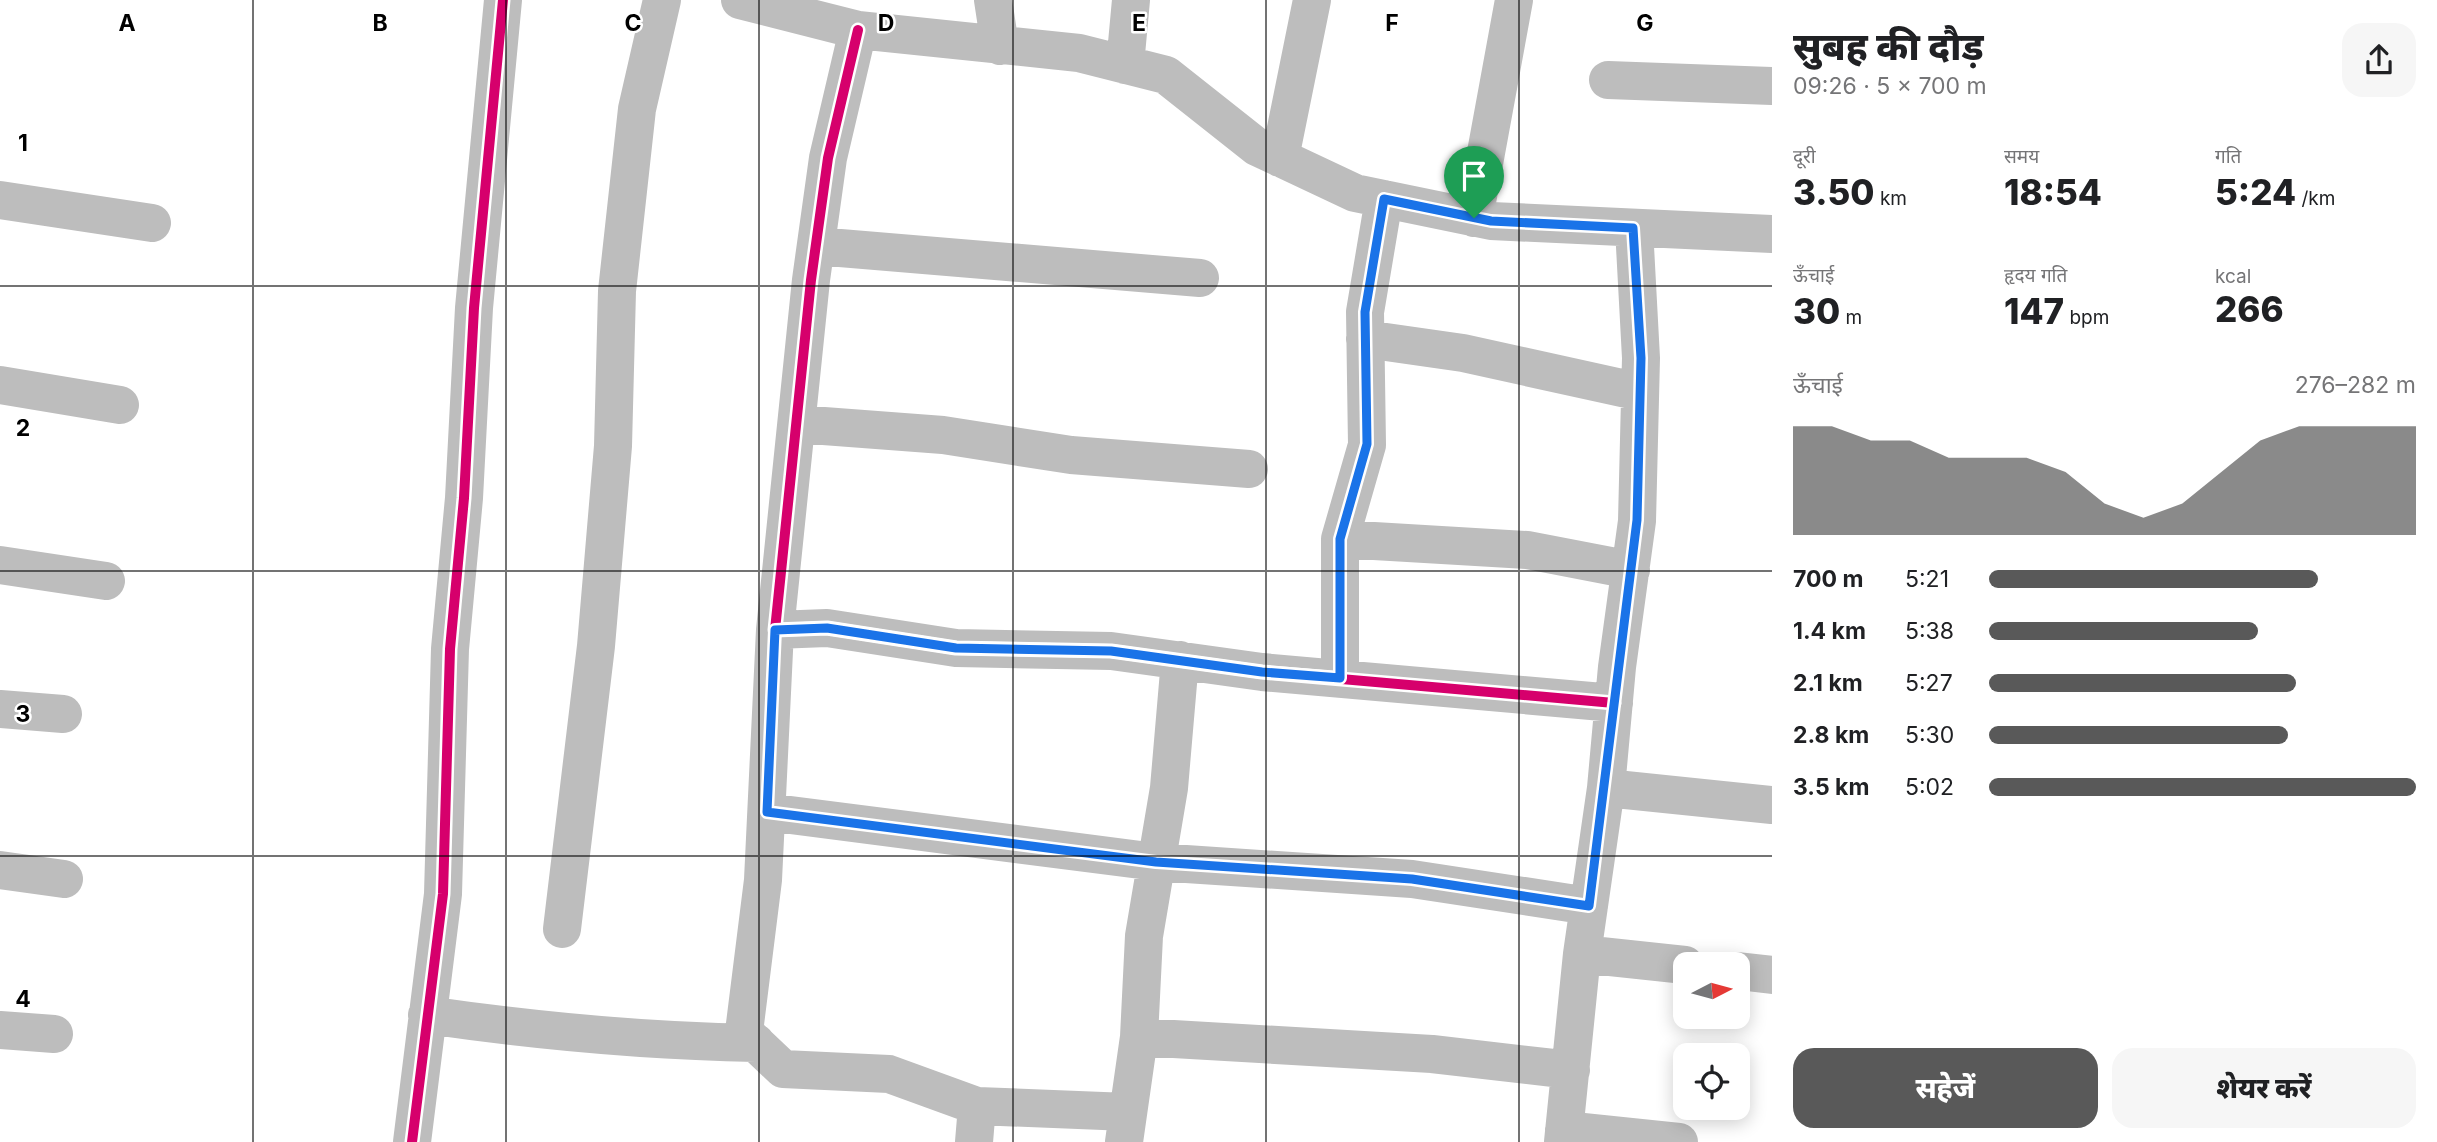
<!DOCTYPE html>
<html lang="hi">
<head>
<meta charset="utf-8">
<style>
  :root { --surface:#fff; --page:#f6f6f6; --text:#202124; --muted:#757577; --accent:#595959 }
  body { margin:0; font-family:Inter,"Noto Sans Devanagari",sans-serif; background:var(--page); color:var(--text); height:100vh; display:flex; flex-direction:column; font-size:26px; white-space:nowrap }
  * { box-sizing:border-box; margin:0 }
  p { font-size:23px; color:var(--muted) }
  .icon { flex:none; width:38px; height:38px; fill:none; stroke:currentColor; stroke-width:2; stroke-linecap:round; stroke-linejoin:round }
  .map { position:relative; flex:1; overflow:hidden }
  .sheet { display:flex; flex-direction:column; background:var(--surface); width:665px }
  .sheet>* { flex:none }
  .needle { width:46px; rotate:84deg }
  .tools { position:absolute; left:1673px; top:952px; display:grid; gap:14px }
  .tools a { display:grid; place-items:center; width:77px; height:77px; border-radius:14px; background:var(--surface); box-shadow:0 4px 18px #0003; font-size:35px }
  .pin { position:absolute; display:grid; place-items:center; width:60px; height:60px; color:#fff; margin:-72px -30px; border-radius:50% 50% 50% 0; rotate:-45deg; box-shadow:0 0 7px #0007 }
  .pin .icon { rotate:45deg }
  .round { display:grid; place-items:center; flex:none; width:74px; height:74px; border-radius:21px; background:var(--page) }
  .overview { display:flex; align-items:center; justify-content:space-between; height:119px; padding:0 21px }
  h1 { font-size:38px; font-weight:800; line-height:52px }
  .stats { display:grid; grid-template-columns:repeat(3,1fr); gap:10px; height:119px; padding:7px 21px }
  .stats div { display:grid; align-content:center }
  .stats b { font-size:35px; font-weight:800 }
  .stats small { font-size:19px; font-weight:400 }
  .stats p { font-size:19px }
  .chart { height:196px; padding:14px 21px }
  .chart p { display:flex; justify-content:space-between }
  .chart svg { width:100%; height:126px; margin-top:7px; fill:var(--accent); opacity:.7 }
  .button { display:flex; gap:14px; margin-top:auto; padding:14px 21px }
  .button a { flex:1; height:80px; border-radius:21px; background:var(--accent); color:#fff; font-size:28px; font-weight:800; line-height:80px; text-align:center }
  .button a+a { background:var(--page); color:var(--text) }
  ul { padding:0 21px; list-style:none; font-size:23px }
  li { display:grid; grid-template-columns:112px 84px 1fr; align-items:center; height:52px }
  li i { height:18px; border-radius:9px; background:var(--accent) }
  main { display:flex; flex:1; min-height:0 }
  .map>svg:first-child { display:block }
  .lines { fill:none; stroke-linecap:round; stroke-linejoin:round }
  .minor { stroke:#bdbdbd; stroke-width:38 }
  .cycleway-casing { stroke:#fff; stroke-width:15 }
  .cycleway { stroke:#d6006c; stroke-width:10 }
  .route-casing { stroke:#fff; stroke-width:14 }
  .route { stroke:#1a73e8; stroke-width:9 }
  .grid { fill:none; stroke:#000; stroke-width:2; stroke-opacity:0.55 }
  .grid-label { font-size:23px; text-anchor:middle; font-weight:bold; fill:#000; stroke:#fff; stroke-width:5; stroke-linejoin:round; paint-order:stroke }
</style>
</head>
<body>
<main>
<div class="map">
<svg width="1772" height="1142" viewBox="0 0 1772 1142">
  <rect width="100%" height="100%" fill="#fff"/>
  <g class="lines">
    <!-- minor -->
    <path class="minor" d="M 740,0 L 858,30 L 1079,53 L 1166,75 L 1257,147 L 1355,193 L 1491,221 L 1772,234
      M 993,0 L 1000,46
      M 858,30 L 828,158 L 811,280 L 775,630 L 827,628 L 956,648 L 1111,651 L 1262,672 L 1614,703
      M 1125,65 L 1131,0
      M 1608,80 L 1772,86
      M 1280,158 L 1312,0
      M 0,200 L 152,223
      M 1474,218 L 1514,0
      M 816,246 L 1200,278
      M 1365,339 L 1463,353 L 1640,392
      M 0,385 L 120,405
      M 797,424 L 943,435 L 1071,455 L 1249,469
      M 1340,539 L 1527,550 L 1631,570
      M 0,565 L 106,581
      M 775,630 L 763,880 L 744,1032 L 783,1069 L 889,1074 L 977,1106 L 974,1142
      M 1340,679 L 1340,539 L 1367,445 L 1365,312 L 1384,199
      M 0,709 L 63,714
      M 1606,788 L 1772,805
      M 767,812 L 1156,862 L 1412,879 L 1589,906
      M 0,870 L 64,879
      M 562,929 L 596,646 L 613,446 L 617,291 L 637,109 L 662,0
      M 1582,954 L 1685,965
      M 1738,971 L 1772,975
      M 427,1015 C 537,1031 645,1041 756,1043
      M 0,1030 L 54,1034
      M 1139,1037 L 1432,1054 L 1571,1070
      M 977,1106 L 1128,1112
      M 1564,1130 L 1679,1142
      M 412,1142 L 443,894 L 450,649 L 464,498 L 474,308 L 503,0
      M 1124,1142 L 1139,1037 L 1144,936 L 1169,788 L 1180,660
      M 1563,1142 L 1582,954 L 1606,788 L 1617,667 L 1637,521 L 1641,358 L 1634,228"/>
    <!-- cycleway casing -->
    <g class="cycleway-casing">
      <path id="cycleway" d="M 858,30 L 828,158 L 811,280 L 775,630 L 827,628 L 956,648 L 1111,651 L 1262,672 L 1614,703
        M 412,1142 L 443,894 L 450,649 L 464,498 L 474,308 L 503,0"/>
    </g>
    <!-- cycleway -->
    <use href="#cycleway" class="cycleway"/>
  </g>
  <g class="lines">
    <!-- route casing -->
    <g class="route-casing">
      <path id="route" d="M 1384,199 L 1491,221 L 1633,228 L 1641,358 L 1637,520 L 1589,906 L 1412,879 L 1156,862 L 767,812 L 775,630 L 827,628 L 956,648 L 1111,651 L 1262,672 L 1340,678 L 1340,539 L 1367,444 L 1365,312 Z"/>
    </g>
    <!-- route -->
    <use href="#route" class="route"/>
  </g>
  <!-- grid -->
  <path class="grid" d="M 253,0 L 253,1142M 506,0 L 506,1142M 759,0 L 759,1142M 1013,0 L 1013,1142M 1266,0 L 1266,1142M 1519,0 L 1519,1142M 0,286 L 1772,286M 0,571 L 1772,571M 0,856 L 1772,856"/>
  <g class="grid-label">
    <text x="127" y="31">A</text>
    <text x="380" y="31">B</text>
    <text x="633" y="31">C</text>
    <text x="886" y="31">D</text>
    <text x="1139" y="31">E</text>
    <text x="1392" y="31">F</text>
    <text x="1645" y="31">G</text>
    <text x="23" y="151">1</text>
    <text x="23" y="436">2</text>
    <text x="23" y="722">3</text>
    <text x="23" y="1007">4</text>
  </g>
</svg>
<div class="tools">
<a><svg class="needle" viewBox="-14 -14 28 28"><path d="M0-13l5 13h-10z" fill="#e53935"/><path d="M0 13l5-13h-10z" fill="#757577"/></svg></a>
<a><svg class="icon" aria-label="locate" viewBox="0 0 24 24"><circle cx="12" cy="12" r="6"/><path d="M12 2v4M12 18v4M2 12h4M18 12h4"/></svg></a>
</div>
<div class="pin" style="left:1474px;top:218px;background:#1e9e55"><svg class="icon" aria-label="arrive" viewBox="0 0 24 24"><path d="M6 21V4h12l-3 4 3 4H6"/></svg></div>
</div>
<section class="sheet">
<div class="overview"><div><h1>सुबह की दौड़</h1><p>09:26 · 5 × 700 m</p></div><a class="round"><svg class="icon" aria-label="share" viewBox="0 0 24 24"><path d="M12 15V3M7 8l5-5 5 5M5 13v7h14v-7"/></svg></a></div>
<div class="stats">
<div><p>दूरी</p><b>3.50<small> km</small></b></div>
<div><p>समय</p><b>18:54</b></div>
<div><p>गति</p><b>5:24<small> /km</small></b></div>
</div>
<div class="stats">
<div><p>ऊँचाई</p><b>30<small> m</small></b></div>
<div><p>हृदय गति</p><b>147<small> bpm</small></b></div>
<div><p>kcal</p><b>266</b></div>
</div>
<div class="chart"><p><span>ऊँचाई</span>276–282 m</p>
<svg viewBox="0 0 160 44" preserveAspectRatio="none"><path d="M0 44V6L10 6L20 11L30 11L40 17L50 17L60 17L70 22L80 33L90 38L100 33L110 22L120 11L130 6L140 6L150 6L160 6V44z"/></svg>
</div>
<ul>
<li><b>700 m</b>5:21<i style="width:77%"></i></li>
<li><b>1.4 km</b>5:38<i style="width:63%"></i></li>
<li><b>2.1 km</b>5:27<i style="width:72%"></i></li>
<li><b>2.8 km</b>5:30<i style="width:70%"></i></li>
<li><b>3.5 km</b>5:02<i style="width:100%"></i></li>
</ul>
<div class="button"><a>सहेजें</a><a>शेयर करें</a></div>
</section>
</main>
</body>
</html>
